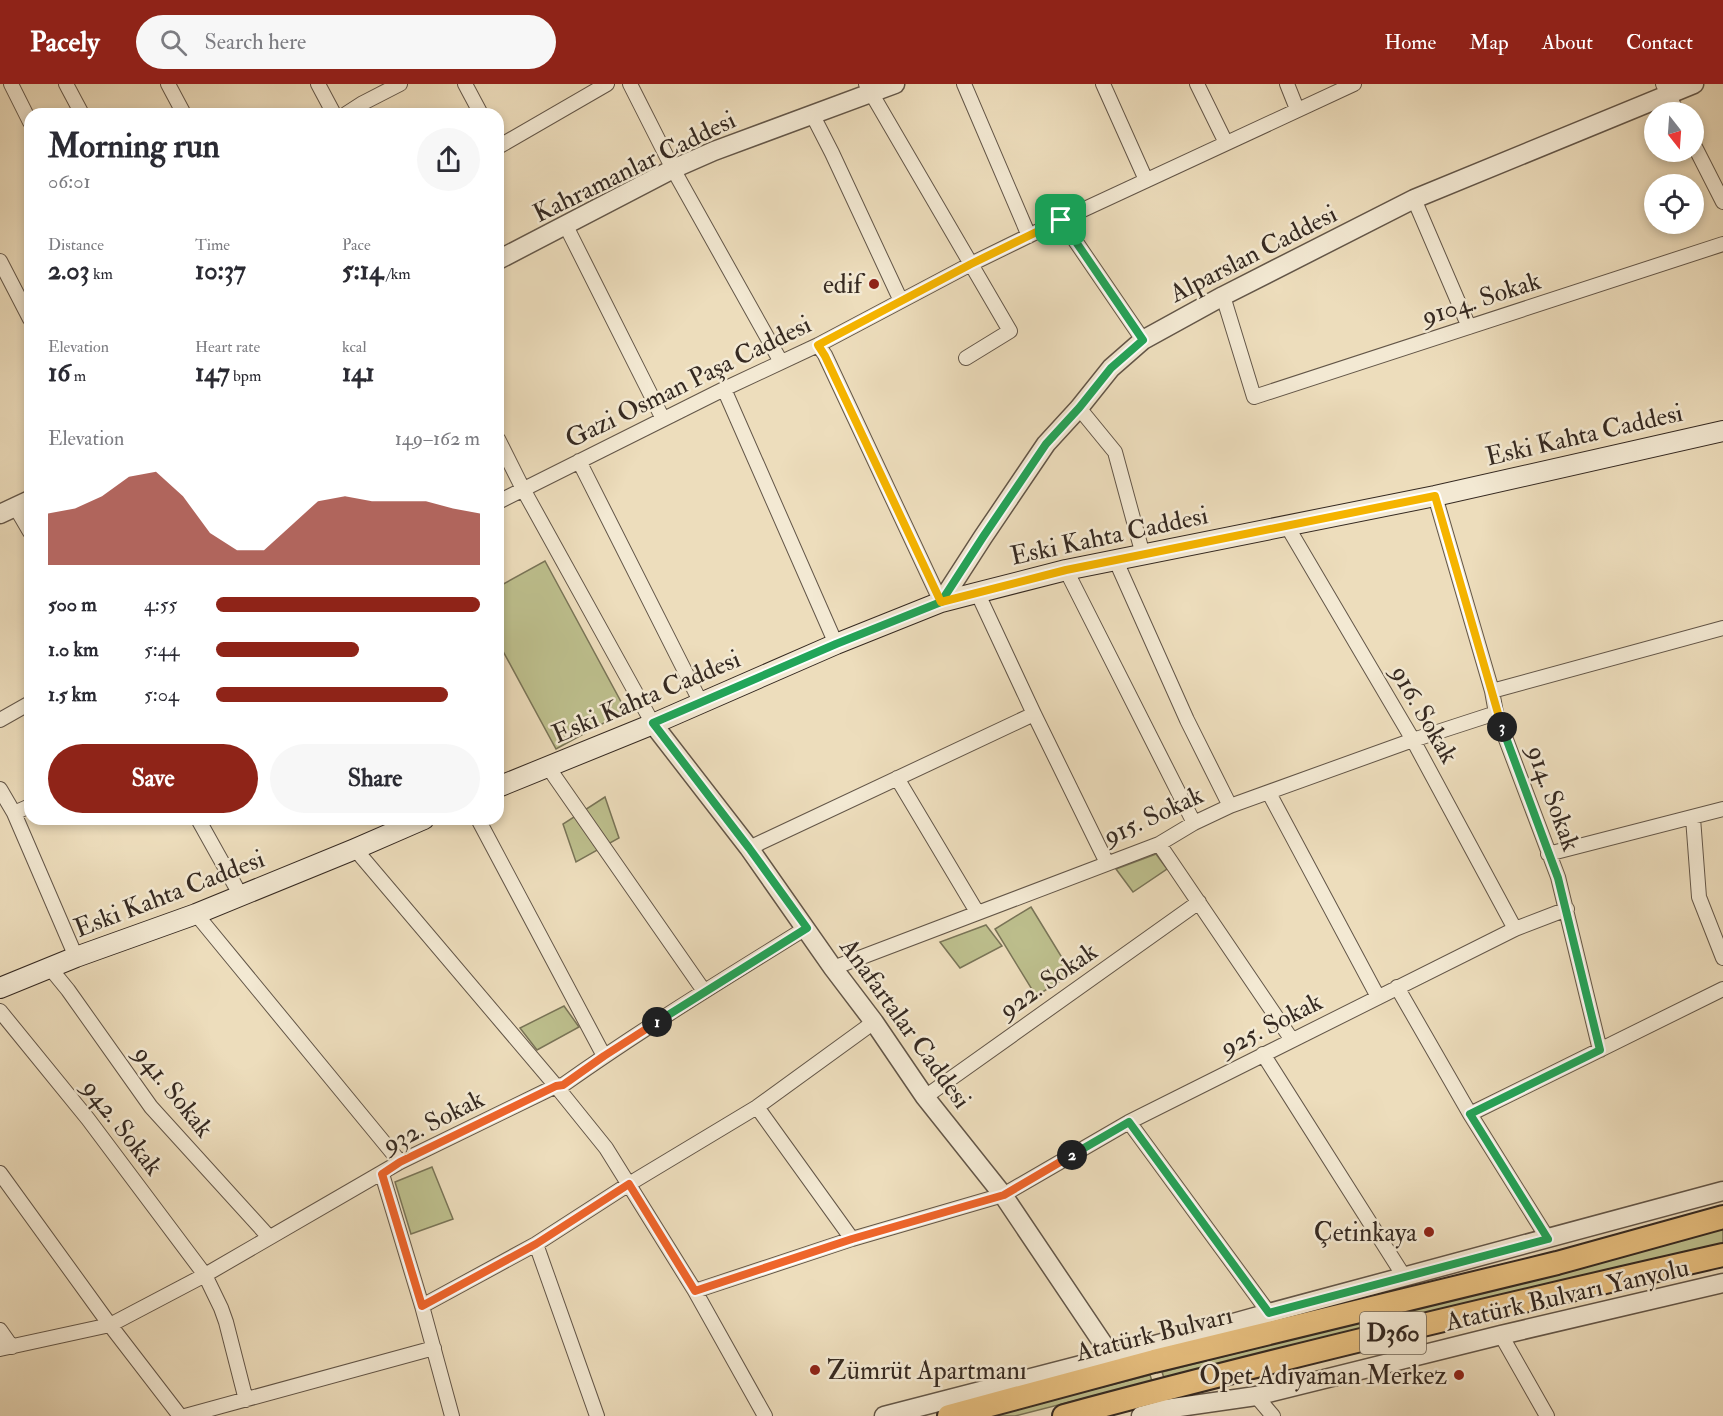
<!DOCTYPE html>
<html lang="en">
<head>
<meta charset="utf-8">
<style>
  :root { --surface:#fff; --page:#f7f7f7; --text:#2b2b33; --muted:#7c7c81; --accent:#8f2418 }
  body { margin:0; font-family:"IM FELL Double Pica",serif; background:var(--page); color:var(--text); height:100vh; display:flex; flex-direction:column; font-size:22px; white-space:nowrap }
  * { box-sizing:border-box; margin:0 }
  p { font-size:20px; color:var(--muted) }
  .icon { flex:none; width:33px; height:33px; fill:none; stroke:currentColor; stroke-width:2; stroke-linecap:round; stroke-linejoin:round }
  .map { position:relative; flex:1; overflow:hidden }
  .drawer { position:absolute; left:24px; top:24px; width:480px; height:717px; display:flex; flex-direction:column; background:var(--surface); border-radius:18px; box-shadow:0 3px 9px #0003 }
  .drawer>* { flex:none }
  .needle { width:39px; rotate:163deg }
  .buttons { position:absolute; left:1644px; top:18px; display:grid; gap:12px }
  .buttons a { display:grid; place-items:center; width:60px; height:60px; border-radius:50%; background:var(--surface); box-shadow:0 3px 9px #0003; font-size:30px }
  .pin { position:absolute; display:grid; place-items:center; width:51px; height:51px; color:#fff; margin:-26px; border-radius:12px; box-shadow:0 3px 9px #0006 }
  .km { position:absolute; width:30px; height:30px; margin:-15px; border-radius:50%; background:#222; color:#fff; font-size:16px; line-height:30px; text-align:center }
  .round { display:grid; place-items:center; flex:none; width:63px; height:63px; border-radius:32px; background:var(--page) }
  .headline { display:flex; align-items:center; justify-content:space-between; height:102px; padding:0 24px }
  h1 { font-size:33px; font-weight:700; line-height:45px }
  .stats { display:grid; grid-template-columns:repeat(3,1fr); gap:9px; height:102px; padding:6px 24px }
  .stats div { display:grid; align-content:center }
  .stats b { font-size:26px; font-weight:700 }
  .stats small { font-size:16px; font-weight:400 }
  .stats p { font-size:16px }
  .chart { height:168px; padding:12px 24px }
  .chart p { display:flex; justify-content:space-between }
  .chart svg { width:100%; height:108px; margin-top:6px; fill:var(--accent); opacity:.7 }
  .cta { display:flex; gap:12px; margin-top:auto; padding:12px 24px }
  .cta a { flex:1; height:69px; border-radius:36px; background:var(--accent); color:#fff; font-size:24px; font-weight:700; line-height:69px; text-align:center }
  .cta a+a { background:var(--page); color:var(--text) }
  ul { padding:0 24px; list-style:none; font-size:20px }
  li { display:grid; grid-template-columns:96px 72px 1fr; align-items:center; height:45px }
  li i { height:15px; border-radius:8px; background:var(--accent) }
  header { display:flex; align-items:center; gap:36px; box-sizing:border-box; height:84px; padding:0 30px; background:var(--accent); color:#fff }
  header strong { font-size:28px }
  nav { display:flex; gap:33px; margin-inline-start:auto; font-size:21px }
  .search { width:420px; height:54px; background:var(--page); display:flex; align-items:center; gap:15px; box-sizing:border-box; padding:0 21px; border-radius:33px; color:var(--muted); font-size:22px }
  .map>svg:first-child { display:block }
  .green { fill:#bdbf8d; stroke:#797457; stroke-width:1.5 }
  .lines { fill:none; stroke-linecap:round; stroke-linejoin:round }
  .minor-casing { stroke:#635648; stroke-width:16 }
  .tertiary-casing { stroke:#635648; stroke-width:21 }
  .secondary-casing { stroke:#352921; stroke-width:22 }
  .trunk-casing { stroke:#352921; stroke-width:26 }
  .minor { stroke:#f3e9d3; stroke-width:14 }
  .tertiary { stroke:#f3e9d3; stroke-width:18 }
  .secondary { stroke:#f3e9d3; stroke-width:20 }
  .trunk { stroke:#e6be7e; stroke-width:22 }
  .split-1-casing { stroke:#fff; stroke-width:12 }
  .split-2-casing { stroke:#fff; stroke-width:12 }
  .split-3-casing { stroke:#fff; stroke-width:12 }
  .split-4-casing { stroke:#fff; stroke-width:12 }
  .split-1 { stroke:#22a559; stroke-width:8 }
  .split-2 { stroke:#f0652b; stroke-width:8 }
  .split-3 { stroke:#22a559; stroke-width:8 }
  .split-4 { stroke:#f5b400; stroke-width:8 }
  .poi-dot { fill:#8f2418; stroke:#f3e9d3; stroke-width:2 }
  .labels { text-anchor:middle; stroke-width:5; stroke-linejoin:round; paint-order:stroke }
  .shield { fill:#f3e9d3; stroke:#6e6356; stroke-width:1.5 }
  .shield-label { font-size:24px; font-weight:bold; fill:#352921 }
  .street-label { font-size:26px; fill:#352921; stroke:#f3e9d3 }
  .poi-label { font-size:26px; fill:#352921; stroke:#f3e9d3; text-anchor:end }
</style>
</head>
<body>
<header>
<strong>Pacely</strong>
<div class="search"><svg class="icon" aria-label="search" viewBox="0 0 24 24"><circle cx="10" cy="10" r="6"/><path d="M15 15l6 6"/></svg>Search here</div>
<nav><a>Home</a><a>Map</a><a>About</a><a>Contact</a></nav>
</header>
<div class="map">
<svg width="1723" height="1332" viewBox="0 0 1723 1332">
  <rect width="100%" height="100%" fill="#edddbc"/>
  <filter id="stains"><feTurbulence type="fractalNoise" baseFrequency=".00333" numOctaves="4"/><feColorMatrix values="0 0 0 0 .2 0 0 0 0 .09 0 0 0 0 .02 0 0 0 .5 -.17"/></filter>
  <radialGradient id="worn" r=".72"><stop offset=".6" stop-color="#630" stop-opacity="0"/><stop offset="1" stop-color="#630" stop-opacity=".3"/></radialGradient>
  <!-- green -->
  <path class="green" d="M 545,477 L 626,627 L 556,665 L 498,558 L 498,503 Z
    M 605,713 L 619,754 L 576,778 L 563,740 Z
    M 1156,770 L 1167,785 L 1133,808 L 1116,785 Z
    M 1031,823 L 1072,890 L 1036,912 L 995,845 Z
    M 986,841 L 1002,862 L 960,884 L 940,858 Z
    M 564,922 L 579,943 L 537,966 L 520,944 Z
    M 432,1083 L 453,1135 L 411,1150 L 395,1098 Z
    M 1723,1143 L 1723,1160 L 1614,1184 L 1164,1294 L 1162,1288 L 1611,1175 Z
    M 1150,1291 L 1152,1297 L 1015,1332 L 988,1332 Z"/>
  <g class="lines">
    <!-- minor casing -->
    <g class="minor-casing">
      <path id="minor" d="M 11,0 L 30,38
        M 66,0 L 82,30
        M 168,0 L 184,30
        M 318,0 L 334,30
        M 465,0 L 481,30
        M 630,0 L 673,85 L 781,278
        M 866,0 L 1010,247 L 966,274
        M 964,0 L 1029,152
        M 1103,0 L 1146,96
        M 1197,0 L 1226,59
        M 1287,0 L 1297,25
        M 1663,0 L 1677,28
        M 346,30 L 363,19 L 400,0
        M 812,30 L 832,69 L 901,217
        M 1694,61 L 1723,118
        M 498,63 L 607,0
        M 1414,115 L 1469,243
        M 1061,136 L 1143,256
        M 566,142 L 663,335
        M 0,177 L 30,235
        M 1223,212 L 1254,313 L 1723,160
        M 818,261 L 825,271 L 941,518
        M 724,305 L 836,560
        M 1079,324 L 1115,368 L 1143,471
        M 498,355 L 523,405 L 653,640
        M 579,377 L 701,619
        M 1435,412 L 1492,607 L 1496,629 L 1558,793 L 1600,966
        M 498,418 L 724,305 L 818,261 L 971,180 L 1061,136 L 1354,0
        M 16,424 L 30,448
        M 1287,442 L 1413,656 L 1515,845
        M 1116,477 L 1187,636 L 1230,722
        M 1066,486 L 1194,739
        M 977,508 L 1034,630 L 1107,779
        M 1492,607 L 1723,544
        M 0,636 L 30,619
        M 548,683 L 704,907
        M 897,694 L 977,828
        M 0,705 L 14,729 L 76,873
        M 1269,709 L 1378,913
        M 14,729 L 30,722
        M 1693,734 L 1699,813 L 1723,874
        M 198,735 L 241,812
        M 478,735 L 604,972
        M 1159,760 L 1292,956
        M 749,764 L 1034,630
        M 355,765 L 556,1002 L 606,1064 L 695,1207 L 765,1332
        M 1548,770 L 1723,725
        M 196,830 L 400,1078
        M 50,884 L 68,906 L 151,1023 L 269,1153
        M 833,884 L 1159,760 L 1194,739 L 1230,722 L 1413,656 L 1496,629
        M 1397,903 L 1470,1030 L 1548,1155
        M 0,927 L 88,1035 L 205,1191 L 221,1224 L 226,1238 L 246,1316
        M 1263,970 L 1405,1194
        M 925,1013 L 1199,818
        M 757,1023 L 852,1155
        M 1470,1030 L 1723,905
        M 1129,1038 L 1269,1229
        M 0,1089 L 110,1241 L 180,1332
        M 382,1090 L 422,1222 L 452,1332
        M 536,1160 L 597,1332
        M 695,1207 L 852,1155 L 1003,1111 L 1129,1038 L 1515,845 L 1567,825
        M 422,1222 L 536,1160 L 629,1100 L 757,1023 L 874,938
        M 0,1246 L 12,1263
        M 1501,1251 L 1547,1332
        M 0,1265 L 110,1241 L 205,1191 L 400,1078 L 556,1002 L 563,1001 C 642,945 724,895 806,844
        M 1256,1312 L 1273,1332
        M 185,1332 L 434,1264"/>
    </g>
    <!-- tertiary casing -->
    <g class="tertiary-casing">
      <path id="tertiary" d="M 498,176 L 673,85 L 714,67 L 895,0
        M 0,430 L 30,416
        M 941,518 L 983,453 L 1046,360 L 1079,324 L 1111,284 L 1143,256 L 1223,212 L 1414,115 L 1694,0
        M 653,640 L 749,764 L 833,884 L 874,938 L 925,1013 L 1003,1111 L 1112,1273
        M 884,1332 L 1112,1273 L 1269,1229 L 1723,1107
        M 1141,1332 L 1166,1325 L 1256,1312 L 1501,1251 L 1723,1199"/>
    </g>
    <!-- secondary casing -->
    <g class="secondary-casing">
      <path id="secondary" d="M 498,703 L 653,640 L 836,560 L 941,518 L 1066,486 L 1435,412 L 1723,347
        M 0,904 L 76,873 L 196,830 L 355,765 L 424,735"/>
    </g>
    <!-- trunk casing -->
    <g class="trunk-casing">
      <path id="trunk" d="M 949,1332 L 1154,1277 L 1557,1179 L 1723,1133
        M 1064,1332 C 1282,1273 1503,1221 1723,1171"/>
    </g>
    <!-- minor -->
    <use href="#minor" class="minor"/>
    <!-- tertiary -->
    <use href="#tertiary" class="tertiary"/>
    <!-- secondary -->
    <use href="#secondary" class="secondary"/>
    <!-- trunk -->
    <use href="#trunk" class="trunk"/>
  </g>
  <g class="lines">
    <!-- split-1 casing -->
    <g class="split-1-casing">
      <path id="split-1" d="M 657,938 L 807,844 L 749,764 L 653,639 L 836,560 L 941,518 L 983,453 L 1046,360 L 1079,324 L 1111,284 L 1143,256 L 1061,136"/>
    </g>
    <!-- split-2 casing -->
    <g class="split-2-casing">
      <path id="split-2" d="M 657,938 L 604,972 L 563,1001 L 556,1002 L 400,1078 L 382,1090 L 422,1222 L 536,1160 L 629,1100 L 695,1207 L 852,1155 L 1004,1111 L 1072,1071"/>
    </g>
    <!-- split-3 casing -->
    <g class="split-3-casing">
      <path id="split-3" d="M 1072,1071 L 1129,1038 L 1269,1229 L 1548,1155 L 1470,1030 L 1600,966 L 1558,794 L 1502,643"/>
    </g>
    <!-- split-4 casing -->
    <g class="split-4-casing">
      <path id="split-4" d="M 1061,136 L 971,180 L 818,261 L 825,272 L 941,518 L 1066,486 L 1435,412 L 1502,643"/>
    </g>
    <!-- split-1 -->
    <use href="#split-1" class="split-1"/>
    <!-- split-2 -->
    <use href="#split-2" class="split-2"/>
    <!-- split-3 -->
    <use href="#split-3" class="split-3"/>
    <!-- split-4 -->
    <use href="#split-4" class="split-4"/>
  </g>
  <!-- markers -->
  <g class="poi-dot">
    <circle cx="874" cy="200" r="6"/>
    <circle cx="1429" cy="1148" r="6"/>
    <circle cx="815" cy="1286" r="6"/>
    <circle cx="1459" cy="1291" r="6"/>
  </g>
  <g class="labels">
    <!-- shield labels -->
    <rect class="shield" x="1360" y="1228" width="66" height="42" rx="4.5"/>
    <g class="shield-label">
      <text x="1393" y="1257">D360</text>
    </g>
    <!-- street labels -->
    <g class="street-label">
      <text transform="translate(634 82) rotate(-26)" y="9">Kahramanlar Caddesi</text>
      <text transform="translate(1253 169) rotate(-27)" y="9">Alparslan Caddesi</text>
      <text transform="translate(1481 214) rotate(-18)" y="9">9104. Sokak</text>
      <text transform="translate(688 297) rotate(-26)" y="9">Gazi Osman Paşa Caddesi</text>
      <text transform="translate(1584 350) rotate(-13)" y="9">Eski Kahta Caddesi</text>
      <text transform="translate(1109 451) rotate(-12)" y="9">Eski Kahta Caddesi</text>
      <text transform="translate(646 612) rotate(-23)" y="9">Eski Kahta Caddesi</text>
      <text transform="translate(1425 630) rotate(60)" y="9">916. Sokak</text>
      <text transform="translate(1554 714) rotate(70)" y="9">914. Sokak</text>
      <text transform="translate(1153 731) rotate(-25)" y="9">915. Sokak</text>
      <text transform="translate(169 809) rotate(-21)" y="9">Eski Kahta Caddesi</text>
      <text transform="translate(1048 896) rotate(-35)" y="9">922. Sokak</text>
      <text transform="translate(906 939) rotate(54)" y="9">Anafartalar Caddesi</text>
      <text transform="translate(1271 940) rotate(-27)" y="9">925. Sokak</text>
      <text transform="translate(174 1007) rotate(51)" y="9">941. Sokak</text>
      <text transform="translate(433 1037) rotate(-27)" y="9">932. Sokak</text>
      <text transform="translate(123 1043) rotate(52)" y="9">942. Sokak</text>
      <text transform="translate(1567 1210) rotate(-13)" y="9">Atatürk Bulvarı Yanyolu</text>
      <text transform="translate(1154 1249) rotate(-14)" y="9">Atatürk Bulvarı</text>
    </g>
    <!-- poi labels -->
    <g class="poi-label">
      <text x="862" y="209">edif</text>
      <text x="1417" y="1157">Çetinkaya</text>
      <text x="827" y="1295" text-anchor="start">Zümrüt Apartmanı</text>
      <text x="1447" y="1300">Opet Adıyaman Merkez</text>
    </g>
  </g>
  <rect width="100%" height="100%" filter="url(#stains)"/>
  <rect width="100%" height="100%" fill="url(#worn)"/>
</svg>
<div class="buttons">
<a><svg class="needle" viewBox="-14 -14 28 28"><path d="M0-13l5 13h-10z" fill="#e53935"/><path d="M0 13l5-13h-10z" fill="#7c7c81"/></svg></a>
<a><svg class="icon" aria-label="locate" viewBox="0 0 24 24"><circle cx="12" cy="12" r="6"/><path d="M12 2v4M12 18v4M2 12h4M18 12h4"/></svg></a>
</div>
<div class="pin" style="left:1061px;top:136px;background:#1e9e55"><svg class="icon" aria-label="arrive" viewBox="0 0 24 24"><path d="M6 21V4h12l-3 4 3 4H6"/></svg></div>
<b class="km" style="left:657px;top:938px">1</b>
<b class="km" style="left:1072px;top:1071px">2</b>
<b class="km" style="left:1502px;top:643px">3</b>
<section class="drawer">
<div class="headline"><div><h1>Morning run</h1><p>06:01</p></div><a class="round"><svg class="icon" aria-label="share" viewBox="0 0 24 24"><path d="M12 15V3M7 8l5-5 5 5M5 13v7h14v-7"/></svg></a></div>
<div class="stats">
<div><p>Distance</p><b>2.03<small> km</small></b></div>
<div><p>Time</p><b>10:37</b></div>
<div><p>Pace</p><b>5:14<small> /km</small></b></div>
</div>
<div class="stats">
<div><p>Elevation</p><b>16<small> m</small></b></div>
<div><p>Heart rate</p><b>147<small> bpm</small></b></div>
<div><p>kcal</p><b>141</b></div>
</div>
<div class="chart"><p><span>Elevation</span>149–162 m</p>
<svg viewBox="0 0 160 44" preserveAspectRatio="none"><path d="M0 44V23L10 21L20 16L30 8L40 6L50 16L60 31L70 38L80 38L90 28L100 18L110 16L120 18L130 18L140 18L150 21L160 23V44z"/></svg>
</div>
<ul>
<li><b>500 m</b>4:55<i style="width:100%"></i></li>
<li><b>1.0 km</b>5:44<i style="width:54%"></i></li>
<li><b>1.5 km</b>5:04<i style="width:88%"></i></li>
</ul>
<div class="cta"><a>Save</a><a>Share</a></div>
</section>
</div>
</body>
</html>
